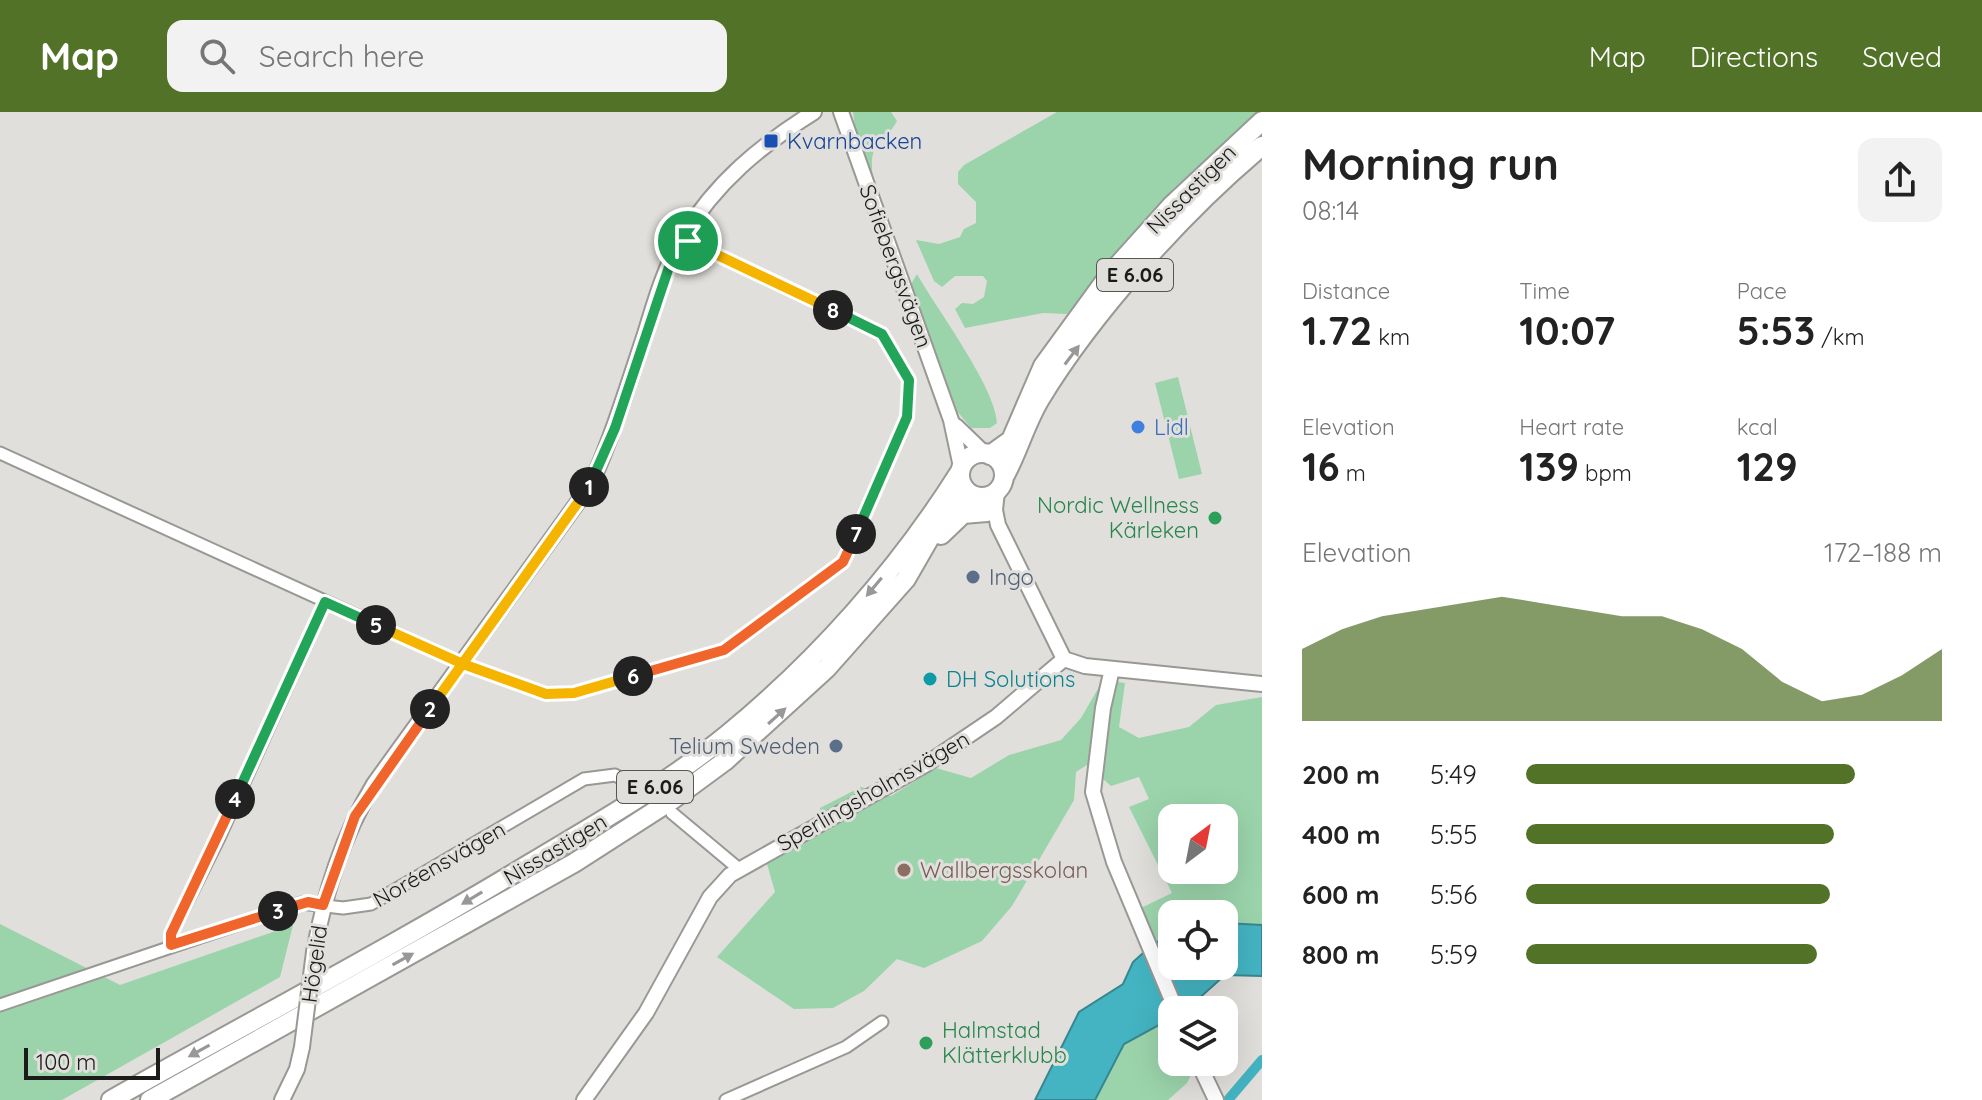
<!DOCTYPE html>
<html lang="en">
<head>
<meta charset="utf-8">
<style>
  :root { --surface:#fff; --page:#f2f2f2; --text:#222; --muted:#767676; --accent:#527228 }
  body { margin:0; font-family:Quicksand,sans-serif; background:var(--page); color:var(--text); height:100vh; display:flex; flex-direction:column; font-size:30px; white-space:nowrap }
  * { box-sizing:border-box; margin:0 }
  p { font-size:26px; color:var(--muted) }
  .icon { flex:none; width:44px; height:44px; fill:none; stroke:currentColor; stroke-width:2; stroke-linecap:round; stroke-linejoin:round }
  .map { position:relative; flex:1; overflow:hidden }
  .sheet { display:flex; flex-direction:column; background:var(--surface); width:720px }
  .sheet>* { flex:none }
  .needle { width:52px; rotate:32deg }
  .tools { position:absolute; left:1158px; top:692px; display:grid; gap:16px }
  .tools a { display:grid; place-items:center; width:80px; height:80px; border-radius:16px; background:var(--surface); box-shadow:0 8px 32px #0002; font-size:40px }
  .scale { position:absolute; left:24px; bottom:20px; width:136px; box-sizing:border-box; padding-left:8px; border:4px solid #1b1b1a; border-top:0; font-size:22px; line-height:28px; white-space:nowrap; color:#1b1b1a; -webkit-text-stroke:6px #e0dfdb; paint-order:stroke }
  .pin { position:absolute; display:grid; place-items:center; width:68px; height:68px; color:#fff; margin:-34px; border:4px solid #fff; border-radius:50%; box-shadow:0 2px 8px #0007 }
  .km { position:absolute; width:40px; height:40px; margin:-20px; border-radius:50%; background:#222; color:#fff; font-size:22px; line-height:40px; text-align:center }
  .round { display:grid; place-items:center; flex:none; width:84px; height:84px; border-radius:16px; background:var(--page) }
  .head { display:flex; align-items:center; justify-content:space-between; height:136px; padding:0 40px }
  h1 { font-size:44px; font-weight:700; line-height:60px }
  .stats { display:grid; grid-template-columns:repeat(3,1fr); gap:12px; height:136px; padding:8px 40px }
  .stats div { display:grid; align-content:center }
  .stats b { font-size:40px; font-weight:700 }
  .stats small { font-size:22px; font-weight:400 }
  .stats p { font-size:22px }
  .chart { height:224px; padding:16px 40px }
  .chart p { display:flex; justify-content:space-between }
  .chart svg { width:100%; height:144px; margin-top:8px; fill:var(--accent); opacity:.7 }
  ul { padding:0 40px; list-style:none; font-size:26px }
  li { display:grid; grid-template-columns:128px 96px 1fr; align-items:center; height:60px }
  li i { height:20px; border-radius:10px; background:var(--accent) }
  header { display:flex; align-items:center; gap:48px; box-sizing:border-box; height:112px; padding:0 40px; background:var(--accent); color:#fff }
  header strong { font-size:38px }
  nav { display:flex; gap:44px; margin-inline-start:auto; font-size:28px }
  .search { width:560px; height:72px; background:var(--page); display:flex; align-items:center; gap:20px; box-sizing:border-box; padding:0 28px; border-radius:16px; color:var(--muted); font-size:30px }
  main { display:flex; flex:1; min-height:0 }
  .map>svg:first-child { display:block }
  .green { fill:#9bd4ab; fill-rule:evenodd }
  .water { fill:#44b4c2; stroke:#388690; stroke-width:2 }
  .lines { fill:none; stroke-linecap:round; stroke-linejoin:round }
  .canal { stroke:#44b4c2; stroke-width:10 }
  .minor-casing { stroke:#999895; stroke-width:15 }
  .tertiary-casing { stroke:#999895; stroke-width:18 }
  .trunk-casing { stroke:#999895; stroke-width:22 }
  .minor { stroke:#fff; stroke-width:11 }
  .tertiary { stroke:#fff; stroke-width:14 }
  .trunk { stroke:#fff; stroke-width:18 }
  .tertiary-bridge-casing { stroke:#999895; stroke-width:18; stroke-linecap:butt }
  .tertiary-bridge { stroke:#fff; stroke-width:14 }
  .oneway { fill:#989898 }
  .split-1-casing { stroke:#fff; stroke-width:16 }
  .split-2-casing { stroke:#fff; stroke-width:16 }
  .split-3-casing { stroke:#fff; stroke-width:16 }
  .split-4-casing { stroke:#fff; stroke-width:16 }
  .split-5-casing { stroke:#fff; stroke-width:16 }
  .split-6-casing { stroke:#fff; stroke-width:16 }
  .split-7-casing { stroke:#fff; stroke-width:16 }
  .split-8-casing { stroke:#fff; stroke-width:16 }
  .split-9-casing { stroke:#fff; stroke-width:16 }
  .split-1 { stroke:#22a559; stroke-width:10 }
  .split-2 { stroke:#f5b400; stroke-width:10 }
  .split-3 { stroke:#f0652b; stroke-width:10 }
  .split-4 { stroke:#f0652b; stroke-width:10 }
  .split-5 { stroke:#22a559; stroke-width:10 }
  .split-6 { stroke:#f5b400; stroke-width:10 }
  .split-7 { stroke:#f0652b; stroke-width:10 }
  .split-8 { stroke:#22a559; stroke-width:10 }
  .split-9 { stroke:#f5b400; stroke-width:10 }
  .transit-dot { fill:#1a4fb4; stroke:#e0dfdb; stroke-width:3 }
  .shop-dot { fill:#3f7fe0; stroke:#e0dfdb; stroke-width:3 }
  .leisure-dot { fill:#2e9e5b; stroke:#e0dfdb; stroke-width:3 }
  .service-dot { fill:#5c6f8a; stroke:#e0dfdb; stroke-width:3 }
  .culture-dot { fill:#0f9aa8; stroke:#e0dfdb; stroke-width:3 }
  .education-dot { fill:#8d6e63; stroke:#e0dfdb; stroke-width:3 }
  .labels { text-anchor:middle; stroke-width:6; stroke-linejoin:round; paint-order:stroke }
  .shield { fill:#e0dfdb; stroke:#565654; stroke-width:2 }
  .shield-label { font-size:20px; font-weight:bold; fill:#1b1b1a }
  .transit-label { font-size:22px; fill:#164399; stroke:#e0dfdb; text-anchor:start }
  .street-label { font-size:22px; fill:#1b1b1a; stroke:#e0dfdb }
  .shop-label { font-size:22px; fill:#366cbe; stroke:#e0dfdb; text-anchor:start }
  .leisure-label { font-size:22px; fill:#27864d; stroke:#e0dfdb; text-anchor:end }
  .service-label { font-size:22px; fill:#4e5e75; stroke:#e0dfdb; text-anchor:start }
  .culture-label { font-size:22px; fill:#0d838f; stroke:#e0dfdb; text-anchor:start }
  .education-label { font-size:22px; fill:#785e54; stroke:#e0dfdb; text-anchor:start }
</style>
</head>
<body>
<header>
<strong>Map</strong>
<div class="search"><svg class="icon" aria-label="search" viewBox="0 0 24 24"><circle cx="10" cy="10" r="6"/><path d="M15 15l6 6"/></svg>Search here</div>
<nav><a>Map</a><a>Directions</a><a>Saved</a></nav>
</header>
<main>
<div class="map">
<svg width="1262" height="988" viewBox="0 0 1262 988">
  <rect width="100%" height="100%" fill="#e0dfdb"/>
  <!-- green -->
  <path class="green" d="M 853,0 L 891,0 L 897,9 C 881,37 868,27 873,67 L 856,24 Z
    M 1057,0 L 1260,0 L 1174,76 L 1067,202 L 1043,201 L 965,216 L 955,197 L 962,191 L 973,192 L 984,185 L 987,169 L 983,164 L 955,164 L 942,175 L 934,169 L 916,128 L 939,132 L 960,125 L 964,117 L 976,111 L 976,90 L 958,72 L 958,60 L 964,53 Z
    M 917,162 C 936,196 996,276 997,311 L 990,316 L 971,316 L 957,299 L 911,172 Z
    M 1178,265 L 1202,362 L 1179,367 L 1155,271 Z
    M 1103,568 L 1125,571 L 1119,615 L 1139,626 L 1189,615 L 1216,593 L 1262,585 L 1262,813 L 1224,811 L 1224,802 L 1172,802 L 1172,824 L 1154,831 L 1141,796 L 1172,781 L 1129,695 L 1149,687 L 1139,665 L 1111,674 L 1087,653 L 1076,660 L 1074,688 L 1012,794 L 982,829 L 924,856 L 897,847 L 864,879 L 833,896 L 794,897 L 717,845 L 775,780 L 767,752 L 817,721 L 820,696 L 861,675 L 891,684 L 936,656 L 971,666 L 1009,643 L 1061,628 L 1081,606 ZM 1172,706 L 1224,706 L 1224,758 L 1172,758 Z
    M 0,812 L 120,873 L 293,813 L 280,865 L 62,988 L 0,988 Z
    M 1170,907 L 1172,950 L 1188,950 L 1192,961 L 1187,971 L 1168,988 L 1095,988 L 1124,932 Z"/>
  <!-- water -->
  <path class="water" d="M 1224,811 L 1262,813 L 1262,864 L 1225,863 L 1186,898 L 1172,898 L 1172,906 L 1124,932 L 1095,988 L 1035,988 L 1079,900 L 1123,872 L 1133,850 L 1154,831 L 1172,824 L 1172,854 L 1224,854 Z"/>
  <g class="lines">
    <!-- canal -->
    <path class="canal" d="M 1228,988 L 1262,948"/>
    <!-- minor casing -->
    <g class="minor-casing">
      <path id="minor" d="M 0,341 L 463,552 L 546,582 L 574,581 L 724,538 L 843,450 L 907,305 L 909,268 L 882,222 L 682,126
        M 672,701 L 739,757
        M 171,833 L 171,822 L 219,726 L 325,490
        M 0,893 L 301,791 L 343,796 L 371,792 L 584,667 L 615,663 L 640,677
        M 726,988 L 846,935 L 882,910"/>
    </g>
    <!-- tertiary casing -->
    <g class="tertiary-casing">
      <path id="tertiary" d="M 841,0 L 951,308 L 961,355
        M 956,314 L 984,341
        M 997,379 L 995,398 L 998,413 L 1064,547
        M 1064,547 L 1085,554 L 1262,572
        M 1112,557 L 1103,596 L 1093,680 L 1114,750 L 1176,898
        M 314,840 C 325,780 342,725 374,672 L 591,372 C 613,323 628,273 645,222 C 655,189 665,154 683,125 C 715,71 761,33 814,0
        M 1198,950 L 1216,988
        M 282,988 L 297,957 L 302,935
        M 584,988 L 646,901 L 710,785 L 730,763 L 925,653 L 996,605 L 1064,547"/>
    </g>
    <!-- trunk casing -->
    <g class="trunk-casing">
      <path id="trunk" d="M960 363a22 22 0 1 1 44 0a22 22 0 1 1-44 0Z
        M 990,343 L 1011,328 L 1043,254 L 1110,162 L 1172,93 L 1262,9
        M 1004,365 C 1018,340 1025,312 1040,287 C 1093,200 1183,100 1262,34
        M 941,423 L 963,402 L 987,400
        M 111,988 C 251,909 394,834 531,751 C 599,710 667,672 728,622 C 817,549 898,458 959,361
        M 150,988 L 574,751 L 672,688 L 725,649 L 827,556 L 906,467 L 944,401 L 970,383"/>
    </g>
    <!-- minor -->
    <use href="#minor" class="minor"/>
    <!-- tertiary -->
    <use href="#tertiary" class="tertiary"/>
    <!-- trunk -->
    <use href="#trunk" class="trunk"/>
    <!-- tertiary-bridge casing -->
    <g class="tertiary-bridge-casing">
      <path id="tertiary-bridge" d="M 302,935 L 314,840"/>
    </g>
    <!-- tertiary-bridge -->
    <use href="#tertiary-bridge" class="tertiary-bridge"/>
  </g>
  <!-- one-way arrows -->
  <defs><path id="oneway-solid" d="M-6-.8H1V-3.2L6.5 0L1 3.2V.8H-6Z" transform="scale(2)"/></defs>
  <g class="oneway">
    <use href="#oneway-solid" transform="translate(1072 243) rotate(-53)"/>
    <use href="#oneway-solid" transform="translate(874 475) rotate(130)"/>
    <use href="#oneway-solid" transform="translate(777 604) rotate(-42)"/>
    <use href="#oneway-solid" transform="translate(472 786) rotate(149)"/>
    <use href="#oneway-solid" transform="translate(403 847) rotate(-29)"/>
    <use href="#oneway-solid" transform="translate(199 939) rotate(151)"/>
  </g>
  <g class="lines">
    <!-- split-1 casing -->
    <g class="split-1-casing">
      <path id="split-1" d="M 589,375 L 615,316 L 674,140 L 682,126 L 688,129"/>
    </g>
    <!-- split-2 casing -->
    <g class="split-2-casing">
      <path id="split-2" d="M 430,597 L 589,375"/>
    </g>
    <!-- split-3 casing -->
    <g class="split-3-casing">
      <path id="split-3" d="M 278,799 L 308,790 L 323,793 L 355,704 L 430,597"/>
    </g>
    <!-- split-4 casing -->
    <g class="split-4-casing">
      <path id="split-4" d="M 235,687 L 171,822 L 171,833 L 278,799"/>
    </g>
    <!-- split-5 casing -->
    <g class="split-5-casing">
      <path id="split-5" d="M 235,687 L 325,490 L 376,513"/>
    </g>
    <!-- split-6 casing -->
    <g class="split-6-casing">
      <path id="split-6" d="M 376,513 L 463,552 L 546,582 L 574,581 L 633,564"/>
    </g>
    <!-- split-7 casing -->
    <g class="split-7-casing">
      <path id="split-7" d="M 633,564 L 724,538 L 843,450 L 856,422"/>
    </g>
    <!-- split-8 casing -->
    <g class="split-8-casing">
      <path id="split-8" d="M 833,198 L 882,222 L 909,268 L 907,305 L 856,422"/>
    </g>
    <!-- split-9 casing -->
    <g class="split-9-casing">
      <path id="split-9" d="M 688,129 L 833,198"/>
    </g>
    <!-- split-1 -->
    <use href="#split-1" class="split-1"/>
    <!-- split-2 -->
    <use href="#split-2" class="split-2"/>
    <!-- split-3 -->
    <use href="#split-3" class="split-3"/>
    <!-- split-4 -->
    <use href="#split-4" class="split-4"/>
    <!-- split-5 -->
    <use href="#split-5" class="split-5"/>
    <!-- split-6 -->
    <use href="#split-6" class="split-6"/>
    <!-- split-7 -->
    <use href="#split-7" class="split-7"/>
    <!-- split-8 -->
    <use href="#split-8" class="split-8"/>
    <!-- split-9 -->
    <use href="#split-9" class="split-9"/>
  </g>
  <!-- markers -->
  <rect class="transit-dot" x="763" y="21" width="16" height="16" rx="4"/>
  <circle class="shop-dot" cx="1138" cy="315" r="8"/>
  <g class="leisure-dot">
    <circle cx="1215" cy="406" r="8"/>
    <circle cx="926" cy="931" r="8"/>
  </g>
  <g class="service-dot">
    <circle cx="973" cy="465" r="8"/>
    <circle cx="836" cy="634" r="8"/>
  </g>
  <circle class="culture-dot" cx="930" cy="567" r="8"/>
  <circle class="education-dot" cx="904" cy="758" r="8"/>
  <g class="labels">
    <!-- shield labels -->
    <g class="shield">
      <rect x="1097" y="147" width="76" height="32" rx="6"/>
      <rect x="617" y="659" width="76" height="32" rx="6"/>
    </g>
    <g class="shield-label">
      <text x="1135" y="170">E 6.06</text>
      <text x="655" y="682">E 6.06</text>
    </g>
    <!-- transit labels -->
    <g class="transit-label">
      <text x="787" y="37">Kvarnbacken</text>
    </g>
    <!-- street labels -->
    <g class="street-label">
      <text transform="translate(1191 77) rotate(-45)" y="8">Nissastigen</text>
      <text transform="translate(896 154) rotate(70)" y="8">Sofiebergsvägen</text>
      <text transform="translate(873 679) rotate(-30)" y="8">Sperlingsholmsvägen</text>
      <text transform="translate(555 737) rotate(-31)" y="8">Nissastigen</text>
      <text transform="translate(439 752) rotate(-30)" y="8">Noréensvägen</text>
      <text transform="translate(314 852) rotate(-82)" y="8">Högelid</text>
    </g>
    <!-- shop labels -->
    <g class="shop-label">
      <text x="1154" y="323">Lidl</text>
    </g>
    <!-- leisure labels -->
    <g class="leisure-label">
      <text x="1199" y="401">Nordic Wellness<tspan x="1199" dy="25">Kärleken</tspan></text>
      <text x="942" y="926" text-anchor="start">Halmstad<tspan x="942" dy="25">Klätterklubb</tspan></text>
    </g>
    <!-- service labels -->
    <g class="service-label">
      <text x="989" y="473">Ingo</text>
      <text x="820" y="642" text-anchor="end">Telium Sweden</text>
    </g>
    <!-- culture labels -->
    <g class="culture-label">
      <text x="946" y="575">DH Solutions</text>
    </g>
    <!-- education labels -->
    <g class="education-label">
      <text x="920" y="766">Wallbergsskolan</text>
    </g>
  </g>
</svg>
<div class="tools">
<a><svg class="needle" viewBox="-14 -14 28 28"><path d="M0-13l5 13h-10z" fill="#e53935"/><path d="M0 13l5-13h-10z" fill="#767676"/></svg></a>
<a><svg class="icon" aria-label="locate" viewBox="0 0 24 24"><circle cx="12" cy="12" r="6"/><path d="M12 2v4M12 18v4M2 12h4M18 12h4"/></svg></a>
<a><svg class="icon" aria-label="layers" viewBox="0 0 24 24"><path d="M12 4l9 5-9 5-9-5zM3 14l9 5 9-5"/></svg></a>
</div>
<div class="scale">100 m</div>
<div class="pin" style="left:688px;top:129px;background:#1e9e55"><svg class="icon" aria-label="arrive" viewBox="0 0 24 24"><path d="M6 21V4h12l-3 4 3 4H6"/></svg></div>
<b class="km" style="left:589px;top:375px">1</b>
<b class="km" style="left:430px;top:597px">2</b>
<b class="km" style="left:278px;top:799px">3</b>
<b class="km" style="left:235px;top:687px">4</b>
<b class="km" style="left:376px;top:513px">5</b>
<b class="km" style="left:633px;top:564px">6</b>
<b class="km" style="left:856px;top:422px">7</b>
<b class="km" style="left:833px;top:198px">8</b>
</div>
<section class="sheet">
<div class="head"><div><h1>Morning run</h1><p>08:14</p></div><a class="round"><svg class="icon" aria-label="share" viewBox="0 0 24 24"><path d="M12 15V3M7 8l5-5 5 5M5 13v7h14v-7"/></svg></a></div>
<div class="stats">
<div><p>Distance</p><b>1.72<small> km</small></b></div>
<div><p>Time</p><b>10:07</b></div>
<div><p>Pace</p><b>5:53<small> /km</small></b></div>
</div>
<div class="stats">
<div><p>Elevation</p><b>16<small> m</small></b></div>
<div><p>Heart rate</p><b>139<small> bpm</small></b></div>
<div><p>kcal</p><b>129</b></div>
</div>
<div class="chart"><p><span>Elevation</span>172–188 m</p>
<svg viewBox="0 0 160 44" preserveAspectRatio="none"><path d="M0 44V22L10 16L20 12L30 10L40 8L50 6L60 8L70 10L80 12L90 12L100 16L110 22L120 32L130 38L140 36L150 30L160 22V44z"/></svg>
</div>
<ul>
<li><b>200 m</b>5:49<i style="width:79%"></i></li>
<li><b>400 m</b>5:55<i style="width:74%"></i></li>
<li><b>600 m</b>5:56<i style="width:73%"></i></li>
<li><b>800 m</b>5:59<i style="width:70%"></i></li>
</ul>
</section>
</main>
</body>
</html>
